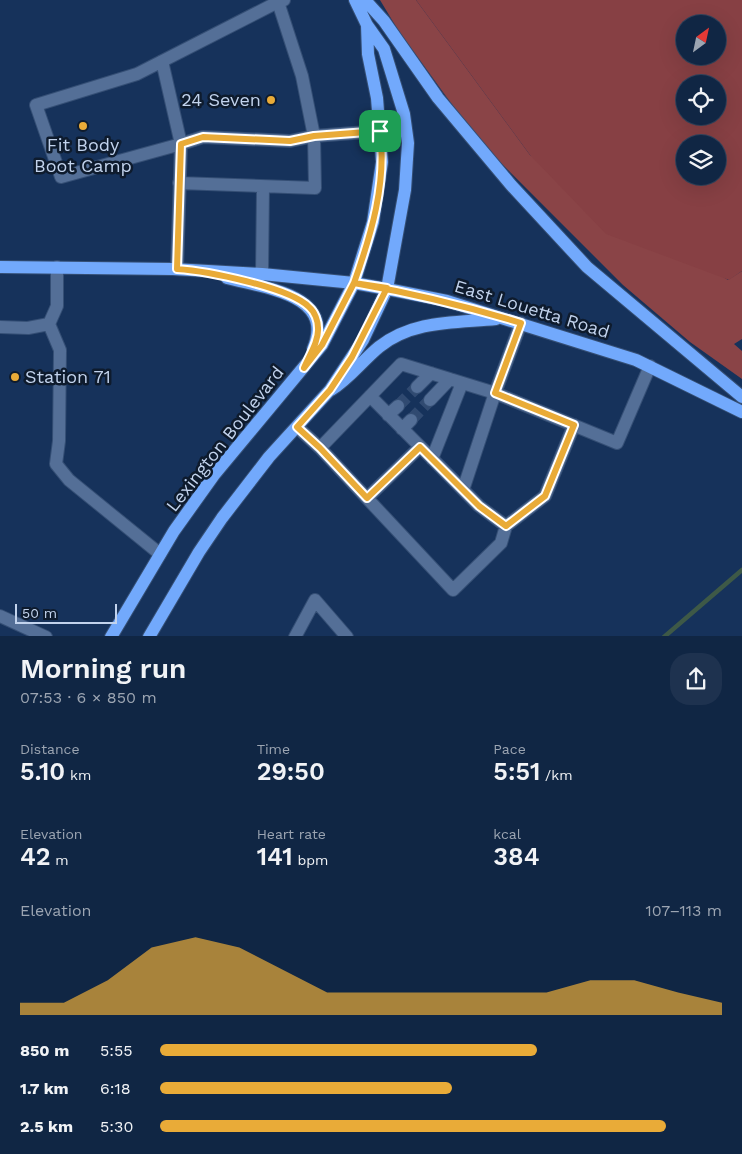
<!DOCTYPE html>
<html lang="en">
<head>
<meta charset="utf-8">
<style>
  :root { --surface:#102644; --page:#1e324f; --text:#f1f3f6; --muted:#9ca5b2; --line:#30435d; --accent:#e9ab38 }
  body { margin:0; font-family:"Work Sans",sans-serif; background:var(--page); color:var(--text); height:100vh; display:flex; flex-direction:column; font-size:19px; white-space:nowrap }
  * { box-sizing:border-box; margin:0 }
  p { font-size:16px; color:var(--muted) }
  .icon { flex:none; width:28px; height:28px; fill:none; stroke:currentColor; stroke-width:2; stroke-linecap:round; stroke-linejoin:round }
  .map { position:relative; height:636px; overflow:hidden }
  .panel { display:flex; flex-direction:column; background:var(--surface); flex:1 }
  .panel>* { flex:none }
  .needle { width:32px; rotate:33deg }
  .fabs { position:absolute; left:676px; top:15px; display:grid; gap:10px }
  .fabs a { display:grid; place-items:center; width:50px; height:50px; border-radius:50%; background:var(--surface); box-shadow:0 5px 20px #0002,0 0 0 1px var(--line); font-size:25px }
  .scale { position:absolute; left:15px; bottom:12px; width:102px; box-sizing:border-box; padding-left:5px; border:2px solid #c2d3ed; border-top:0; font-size:14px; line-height:18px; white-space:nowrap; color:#c2d3ed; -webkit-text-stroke:4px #0e1b2d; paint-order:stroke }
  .pin { position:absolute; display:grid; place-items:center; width:42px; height:42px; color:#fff; margin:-21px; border-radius:10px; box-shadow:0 2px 8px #0006 }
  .round { display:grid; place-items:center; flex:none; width:52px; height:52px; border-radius:20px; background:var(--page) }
  .summary { display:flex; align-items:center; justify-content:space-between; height:85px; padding:0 20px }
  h1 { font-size:28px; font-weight:600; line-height:38px }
  .stats { display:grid; grid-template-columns:repeat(3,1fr); gap:8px; height:85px; padding:5px 20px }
  .stats div { display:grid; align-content:center }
  .stats b { font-size:25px; font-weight:600 }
  .stats small { font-size:14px; font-weight:400 }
  .stats p { font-size:14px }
  .chart { height:140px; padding:10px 20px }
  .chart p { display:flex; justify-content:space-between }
  .chart svg { width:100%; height:90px; margin-top:5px; fill:var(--accent); opacity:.7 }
  ul { padding:0 20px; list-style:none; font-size:16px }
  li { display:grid; grid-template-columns:80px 60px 1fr; align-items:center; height:38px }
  li i { height:12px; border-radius:6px; background:var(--accent) }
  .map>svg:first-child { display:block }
  .green { fill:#8a4447 }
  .forest { fill:#874044; fill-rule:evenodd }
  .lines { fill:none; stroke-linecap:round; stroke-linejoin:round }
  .stream { stroke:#3e5947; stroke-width:4.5 }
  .minor-tunnel { stroke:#304a71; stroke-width:12; stroke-dasharray:12 6; stroke-linecap:butt }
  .minor-casing { stroke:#354f75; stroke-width:14 }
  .major-casing { stroke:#354f75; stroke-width:14 }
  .minor { stroke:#546f97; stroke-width:12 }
  .major { stroke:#72a9fc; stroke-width:12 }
  .route-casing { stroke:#fff; stroke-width:10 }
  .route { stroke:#e9ab38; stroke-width:6 }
  .poi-dot { fill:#e9ab38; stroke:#0e1b2d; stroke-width:2 }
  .labels { text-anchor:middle; stroke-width:5; stroke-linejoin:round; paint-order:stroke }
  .poi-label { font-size:18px; fill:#c2d3ed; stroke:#0e1b2d; text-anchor:end }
  .street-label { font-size:18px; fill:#c2d3ed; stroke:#0e1b2d }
</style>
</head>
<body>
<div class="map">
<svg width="742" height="637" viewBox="0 0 742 637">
  <rect width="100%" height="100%" fill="#16325b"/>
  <!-- green -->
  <path class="green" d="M 380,0 L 416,0 L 530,155 L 728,280 L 742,271 L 742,339 L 734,344 L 742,351 L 742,379 L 690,342 L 623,285 L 477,139 L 398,30 Z"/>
  <!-- forest -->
  <path class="forest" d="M 416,0 L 742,0 L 742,271 L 729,280 L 606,234 L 530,155 ZM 685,24 L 718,24 L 718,56 L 685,56 ZM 685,84 L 718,84 L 718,116 L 685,116 ZM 685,144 L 718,144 L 718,176 L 685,176 Z"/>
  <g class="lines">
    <!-- stream -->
    <path class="stream" d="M 664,637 L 742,570"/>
    <!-- minor-tunnel -->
    <path class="minor-tunnel" d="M 398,406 L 417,387
      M 411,420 L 430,400"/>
    <!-- minor casing -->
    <g class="minor-casing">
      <path id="minor" d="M 162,61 L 181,144 L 61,177 L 36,105 L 137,74 L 278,2 L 284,0
        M 179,183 L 315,188 L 314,136 L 302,76 L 278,2
        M 177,269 L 181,144 L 203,137 L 290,141 L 314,136 L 380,131
        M 262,274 L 263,187
        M 49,324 L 60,350 L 59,441 L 56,464 L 69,480 L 160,554
        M 0,327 L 28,328 L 49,324 L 57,306 L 57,267
        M 417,387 L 431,373
        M 370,396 L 479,506 L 506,526
        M 430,400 L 450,379
        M 388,415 L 398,406
        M 297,427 L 320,448 L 401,364 L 495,393 L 521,323
        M 402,429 L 411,420
        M 320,448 L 453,590 L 501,543 L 506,526 L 545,496 L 574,425
        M 432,459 L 462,383
        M 463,490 L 495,393 L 617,443 L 650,366
        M 367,498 L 420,447
        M 0,616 L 46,637
        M 295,637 L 315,600 L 347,637"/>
    </g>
    <!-- major casing -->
    <g class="major-casing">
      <path id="major" d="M 365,0 L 384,21 L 438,98 L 511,185 L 587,267 L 742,397
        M 0,267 L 173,269 L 262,274 L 354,283 L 387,289 L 447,301 L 636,360 L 742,412
        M 227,278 C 264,288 336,294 313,349
        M 331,390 C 350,378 362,361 379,347 C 413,320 455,323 496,319
        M 111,637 L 174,531 L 214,475 L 322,345 L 354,283 L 373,222 L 382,162 L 377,98 L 368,54 L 367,25
        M 149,637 L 199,552 L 222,518 L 269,457 L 330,390 L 363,340 L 387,289 L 405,190 L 408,143 L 404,114 L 384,49 L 367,25 L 355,0"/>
    </g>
    <!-- minor -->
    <use href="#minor" class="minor"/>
    <!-- major -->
    <use href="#major" class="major"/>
  </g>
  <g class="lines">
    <!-- route casing -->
    <g class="route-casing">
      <path id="route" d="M 380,131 L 314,136 L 290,141 L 203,137 L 181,144 L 177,269 C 206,271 289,287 309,307 C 315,312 318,321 318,328 C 319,341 309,356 304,368 L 322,345 L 354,283 L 387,288 L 352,357 L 330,390 L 297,427 L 320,448 L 367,498 L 420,447 L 479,506 L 506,526 L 545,496 L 574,425 L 495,393 L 521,323 C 466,306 411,293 354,283 C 371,235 387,183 380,131"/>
    </g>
    <!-- route -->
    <use href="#route" class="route"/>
  </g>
  <!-- markers -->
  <g class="poi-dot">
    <circle cx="271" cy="100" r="5"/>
    <circle cx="83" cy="126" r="5"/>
    <circle cx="15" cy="377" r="5"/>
  </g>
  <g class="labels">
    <!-- poi labels -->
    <g class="poi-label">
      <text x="261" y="106">24 Seven</text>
      <text x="83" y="151" text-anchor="middle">Fit Body<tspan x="83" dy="21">Boot Camp</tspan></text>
      <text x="25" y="383" text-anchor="start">Station 71</text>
    </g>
    <!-- street labels -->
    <g class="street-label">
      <text transform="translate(532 309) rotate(17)" y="6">East Louetta Road</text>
      <text transform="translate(225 439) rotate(-52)" y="6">Lexington Boulevard</text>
    </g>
  </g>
</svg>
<div class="fabs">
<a><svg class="needle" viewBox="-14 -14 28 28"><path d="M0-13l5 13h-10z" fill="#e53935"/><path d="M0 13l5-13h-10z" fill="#9ca5b2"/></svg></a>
<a><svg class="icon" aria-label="locate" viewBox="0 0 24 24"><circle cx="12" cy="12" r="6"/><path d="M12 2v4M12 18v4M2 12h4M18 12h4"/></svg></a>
<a><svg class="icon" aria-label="layers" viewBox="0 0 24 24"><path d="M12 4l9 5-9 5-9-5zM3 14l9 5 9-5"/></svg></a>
</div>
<div class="scale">50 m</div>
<div class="pin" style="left:380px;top:131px;background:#1e9e55"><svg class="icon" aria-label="arrive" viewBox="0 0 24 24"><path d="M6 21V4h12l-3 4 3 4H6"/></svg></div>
</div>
<section class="panel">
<div class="summary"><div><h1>Morning run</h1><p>07:53 · 6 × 850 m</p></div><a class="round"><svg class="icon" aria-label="share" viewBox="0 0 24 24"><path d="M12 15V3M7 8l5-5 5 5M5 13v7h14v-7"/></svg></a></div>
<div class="stats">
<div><p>Distance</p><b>5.10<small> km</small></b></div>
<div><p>Time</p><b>29:50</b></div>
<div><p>Pace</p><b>5:51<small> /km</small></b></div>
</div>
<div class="stats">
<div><p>Elevation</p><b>42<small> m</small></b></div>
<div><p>Heart rate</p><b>141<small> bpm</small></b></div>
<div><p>kcal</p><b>384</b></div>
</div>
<div class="chart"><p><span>Elevation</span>107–113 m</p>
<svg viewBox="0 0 160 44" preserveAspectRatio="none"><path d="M0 44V38L10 38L20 27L30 11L40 6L50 11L60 22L70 33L80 33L90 33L100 33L110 33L120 33L130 27L140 27L150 33L160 38V44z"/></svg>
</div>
<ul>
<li><b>850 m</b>5:55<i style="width:67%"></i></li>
<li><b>1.7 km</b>6:18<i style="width:52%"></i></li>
<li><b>2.5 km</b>5:30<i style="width:90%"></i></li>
</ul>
</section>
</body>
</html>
